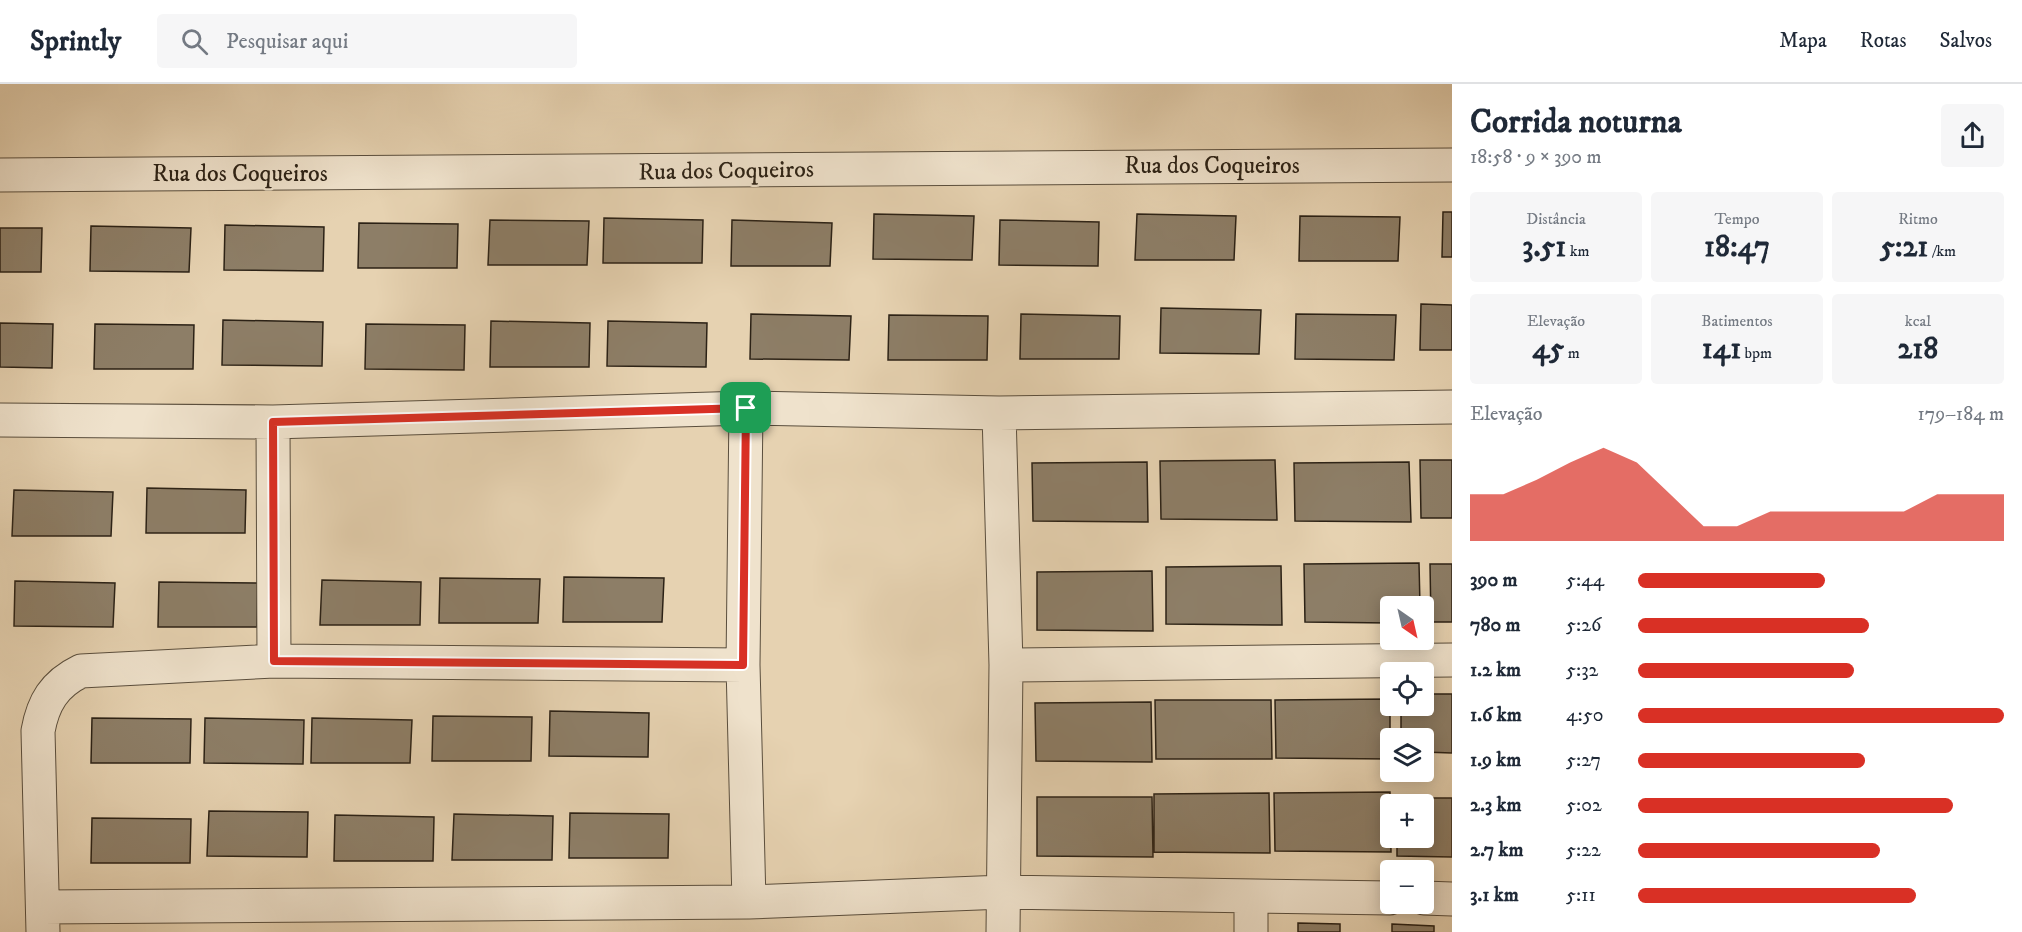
<!DOCTYPE html>
<html lang="pt">
<head>
<meta charset="utf-8">
<style>
  :root { --surface:#fff; --page:#f6f6f7; --text:#1f2937; --muted:#747a83; --line:#e0e1e3; --accent:#d93025 }
  body { margin:0; font-family:"IM FELL DW Pica",serif; background:var(--page); color:var(--text); height:100vh; display:flex; flex-direction:column; font-size:22px; white-space:nowrap }
  * { box-sizing:border-box; margin:0 }
  p { font-size:20px; color:var(--muted) }
  .icon { flex:none; width:33px; height:33px; fill:none; stroke:currentColor; stroke-width:2; stroke-linecap:round; stroke-linejoin:round }
  .map { position:relative; flex:1; overflow:hidden }
  .sheet { display:flex; flex-direction:column; background:var(--surface); width:570px }
  .sheet>* { flex:none }
  .needle { width:39px; rotate:146deg }
  .buttons { position:absolute; left:1380px; top:512px; display:grid; gap:12px }
  .buttons a { display:grid; place-items:center; width:54px; height:54px; border-radius:6px; background:var(--surface); box-shadow:0 3px 15px #0003; font-size:30px }
  .pin { position:absolute; display:grid; place-items:center; width:51px; height:51px; color:#fff; margin:-26px; border-radius:12px; box-shadow:0 3px 9px #0006 }
  .round { display:grid; place-items:center; flex:none; width:63px; height:63px; border-radius:6px; background:var(--page) }
  .summary { display:flex; align-items:center; justify-content:space-between; height:102px; padding:0 18px }
  h1 { font-size:33px; font-weight:800; line-height:45px }
  .stats { display:grid; grid-template-columns:repeat(3,1fr); gap:9px; height:102px; padding:6px 18px }
  .stats div { display:grid; align-content:center; border-radius:6px; background:var(--page); text-align:center }
  .stats b { font-size:30px; font-weight:800 }
  .stats small { font-size:16px; font-weight:400 }
  .stats p { font-size:16px }
  .chart { height:168px; padding:12px 18px }
  .chart p { display:flex; justify-content:space-between }
  .chart svg { width:100%; height:108px; margin-top:6px; fill:var(--accent); opacity:.7 }
  ul { padding:0 18px; list-style:none; font-size:20px }
  li { display:grid; grid-template-columns:96px 72px 1fr; align-items:center; height:45px }
  li i { height:15px; border-radius:8px; background:var(--accent) }
  header { display:flex; align-items:center; gap:36px; box-sizing:border-box; height:84px; padding:0 30px; background:var(--surface); border-bottom:2px solid var(--line) }
  header strong { font-size:28px }
  nav { display:flex; gap:33px; margin-inline-start:auto; font-size:21px }
  .search { width:420px; height:54px; background:var(--page); display:flex; align-items:center; gap:15px; box-sizing:border-box; padding:0 21px; border-radius:6px; color:var(--muted); font-size:22px }
  main { display:flex; flex:1; min-height:0 }
  .map>svg:first-child { display:block }
  .building { fill:#8d7e67; stroke:#2c2216; stroke-width:1.5 }
  .lines { fill:none; stroke-linecap:round; stroke-linejoin:round }
  .minor-casing { stroke:#5a4e3d; stroke-width:35 }
  .minor { stroke:#efe2cc; stroke-width:33 }
  .route-casing { stroke:#fff; stroke-width:12 }
  .route { stroke:#d93025; stroke-width:8 }
  .labels { text-anchor:middle; stroke-width:4.5; stroke-linejoin:round; paint-order:stroke }
  .street-label { font-size:24px; fill:#2c2216; stroke:#efe2cc }
</style>
</head>
<body>
<header>
<strong>Sprintly</strong>
<div class="search"><svg class="icon" aria-label="search" viewBox="0 0 24 24"><circle cx="10" cy="10" r="6"/><path d="M15 15l6 6"/></svg>Pesquisar aqui</div>
<nav><a>Mapa</a><a>Rotas</a><a>Salvos</a></nav>
</header>
<main>
<div class="map">
<svg width="1452" height="848" viewBox="0 0 1452 848">
  <rect width="100%" height="100%" fill="#e6d2b1"/>
  <filter id="stains"><feTurbulence type="fractalNoise" baseFrequency=".00333" numOctaves="4"/><feColorMatrix values="0 0 0 0 .2 0 0 0 0 .09 0 0 0 0 .02 0 0 0 .5 -.17"/></filter>
  <radialGradient id="worn" r=".72"><stop offset=".6" stop-color="#630" stop-opacity="0"/><stop offset="1" stop-color="#630" stop-opacity=".3"/></radialGradient>
  <!-- building -->
  <path class="building" d="M 1443,128 L 1452,128 L 1452,173 L 1442,173 Z
    M 874,130 L 974,132 L 972,176 L 873,175 Z
    M 1137,130 L 1236,132 L 1234,176 L 1135,176 Z
    M 1300,132 L 1400,133 L 1398,177 L 1299,177 Z
    M 604,134 L 703,136 L 702,179 L 603,179 Z
    M 490,136 L 589,137 L 587,181 L 488,181 Z
    M 732,136 L 832,139 L 830,182 L 731,182 Z
    M 1000,136 L 1099,138 L 1098,182 L 999,181 Z
    M 359,139 L 458,140 L 457,184 L 358,184 Z
    M 225,141 L 324,143 L 323,187 L 224,186 Z
    M 91,142 L 191,144 L 189,188 L 90,187 Z
    M 0,144 L 42,144 L 41,188 L 0,188 Z
    M 1421,220 L 1452,221 L 1452,266 L 1420,266 Z
    M 1161,224 L 1261,226 L 1259,270 L 1160,269 Z
    M 751,230 L 851,232 L 849,276 L 750,275 Z
    M 1021,230 L 1120,232 L 1119,275 L 1020,275 Z
    M 1296,230 L 1396,231 L 1394,276 L 1295,275 Z
    M 889,231 L 988,232 L 987,276 L 888,276 Z
    M 223,236 L 323,238 L 322,282 L 222,281 Z
    M 491,237 L 590,239 L 589,283 L 490,283 Z
    M 608,237 L 707,239 L 706,283 L 607,282 Z
    M 0,239 L 53,240 L 52,284 L 0,283 Z
    M 95,240 L 194,241 L 193,285 L 94,285 Z
    M 366,240 L 465,241 L 464,286 L 365,285 Z
    M 1275,376 L 1277,436 L 1161,435 L 1160,377 Z
    M 1420,376 L 1452,376 L 1452,434 L 1421,434 Z
    M 1147,378 L 1148,438 L 1033,437 L 1032,379 Z
    M 1409,378 L 1411,438 L 1295,437 L 1294,379 Z
    M 147,404 L 246,406 L 245,449 L 146,449 Z
    M 14,406 L 113,408 L 111,452 L 12,452 Z
    M 1419,479 L 1420,522 L 1390,522 L 1390,539 L 1305,538 L 1304,480 Z
    M 1430,480 L 1452,480 L 1452,538 L 1431,538 Z
    M 1281,482 L 1282,541 L 1166,540 L 1166,483 Z
    M 1152,487 L 1153,547 L 1037,546 L 1037,488 Z
    M 564,493 L 664,494 L 662,538 L 563,538 Z
    M 440,494 L 540,495 L 538,539 L 439,539 Z
    M 322,496 L 421,498 L 420,541 L 320,541 Z
    M 15,497 L 115,499 L 113,543 L 14,542 Z
    M 159,498 L 258,499 L 257,543 L 158,543 Z
    M 1424,610 L 1452,610 L 1452,669 L 1424,668 L 1424,654 L 1401,654 L 1401,621 L 1424,621 Z
    M 1390,615 L 1390,675 L 1276,674 L 1275,616 Z
    M 1155,616 L 1271,616 L 1272,675 L 1156,675 Z
    M 1151,618 L 1152,678 L 1036,677 L 1035,619 Z
    M 550,627 L 649,629 L 648,673 L 549,672 Z
    M 433,632 L 532,633 L 531,677 L 432,677 Z
    M 92,634 L 191,635 L 190,679 L 91,679 Z
    M 205,634 L 304,636 L 303,680 L 204,679 Z
    M 312,634 L 412,636 L 410,679 L 311,679 Z
    M 1390,708 L 1391,768 L 1275,767 L 1274,709 Z
    M 1269,709 L 1270,769 L 1154,768 L 1154,710 Z
    M 1037,713 L 1152,713 L 1153,773 L 1037,772 Z
    M 1397,714 L 1452,714 L 1452,773 L 1397,772 L 1397,753 L 1424,753 L 1424,720 L 1397,720 Z
    M 209,727 L 308,728 L 307,773 L 207,772 Z
    M 570,729 L 669,730 L 668,774 L 569,774 Z
    M 454,730 L 553,732 L 552,776 L 452,776 Z
    M 335,731 L 434,733 L 433,777 L 334,777 Z
    M 92,734 L 191,735 L 190,779 L 91,779 Z
    M 1298,839 L 1340,840 L 1340,848 L 1298,848 Z
    M 1392,840 L 1434,842 L 1434,848 L 1392,848 Z"/>
  <g class="lines">
    <!-- minor casing -->
    <g class="minor-casing">
      <path id="minor" d="M 0,91 L 1452,81
        M 746,324 L 743,581 L 749,818
        M 999,329 L 1006,581 L 1003,848
        M 0,336 L 273,338 L 746,324 L 999,329 L 1452,323
        M 273,338 L 274,577
        M 1006,581 L 1452,576
        M 1251,812 L 1251,848
        M 1424,814 L 1452,815
        M 43,823 L 749,818 L 1004,808 L 1390,814
        M 43,848 L 38,647 C 43,619 54,600 81,587 L 274,577 L 743,581"/>
    </g>
    <!-- minor -->
    <use href="#minor" class="minor"/>
  </g>
  <g class="lines">
    <!-- route casing -->
    <g class="route-casing">
      <path id="route" d="M 746,324 L 743,581 L 274,577 L 273,338 Z"/>
    </g>
    <!-- route -->
    <use href="#route" class="route"/>
  </g>
  <g class="labels">
    <!-- street labels -->
    <g class="street-label">
      <text x="1212" y="89">Rua dos Coqueiros</text>
      <text transform="translate(726 86) rotate(-1)" y="8">Rua dos Coqueiros</text>
      <text x="240" y="97">Rua dos Coqueiros</text>
    </g>
  </g>
  <rect width="100%" height="100%" filter="url(#stains)"/>
  <rect width="100%" height="100%" fill="url(#worn)"/>
</svg>
<div class="buttons">
<a><svg class="needle" viewBox="-14 -14 28 28"><path d="M0-13l5 13h-10z" fill="#e53935"/><path d="M0 13l5-13h-10z" fill="#747a83"/></svg></a>
<a><svg class="icon" aria-label="locate" viewBox="0 0 24 24"><circle cx="12" cy="12" r="6"/><path d="M12 2v4M12 18v4M2 12h4M18 12h4"/></svg></a>
<a><svg class="icon" aria-label="layers" viewBox="0 0 24 24"><path d="M12 4l9 5-9 5-9-5zM3 14l9 5 9-5"/></svg></a>
<a>+</a>
<a>−</a>
</div>
<div class="pin" style="left:746px;top:324px;background:#1e9e55"><svg class="icon" aria-label="arrive" viewBox="0 0 24 24"><path d="M6 21V4h12l-3 4 3 4H6"/></svg></div>
</div>
<section class="sheet">
<div class="summary"><div><h1>Corrida noturna</h1><p>18:58 · 9 × 390 m</p></div><a class="round"><svg class="icon" aria-label="share" viewBox="0 0 24 24"><path d="M12 15V3M7 8l5-5 5 5M5 13v7h14v-7"/></svg></a></div>
<div class="stats">
<div><p>Distância</p><b>3.51<small> km</small></b></div>
<div><p>Tempo</p><b>18:47</b></div>
<div><p>Ritmo</p><b>5:21<small> /km</small></b></div>
</div>
<div class="stats">
<div><p>Elevação</p><b>45<small> m</small></b></div>
<div><p>Batimentos</p><b>141<small> bpm</small></b></div>
<div><p>kcal</p><b>218</b></div>
</div>
<div class="chart"><p><span>Elevação</span>179–184 m</p>
<svg viewBox="0 0 160 44" preserveAspectRatio="none"><path d="M0 44V25L10 25L20 19L30 12L40 6L50 12L60 25L70 38L80 38L90 32L100 32L110 32L120 32L130 32L140 25L150 25L160 25V44z"/></svg>
</div>
<ul>
<li><b>390 m</b>5:44<i style="width:51%"></i></li>
<li><b>780 m</b>5:26<i style="width:63%"></i></li>
<li><b>1.2 km</b>5:32<i style="width:59%"></i></li>
<li><b>1.6 km</b>4:50<i style="width:100%"></i></li>
<li><b>1.9 km</b>5:27<i style="width:62%"></i></li>
<li><b>2.3 km</b>5:02<i style="width:86%"></i></li>
<li><b>2.7 km</b>5:22<i style="width:66%"></i></li>
<li><b>3.1 km</b>5:11<i style="width:76%"></i></li>
</ul>
</section>
</main>
</body>
</html>
